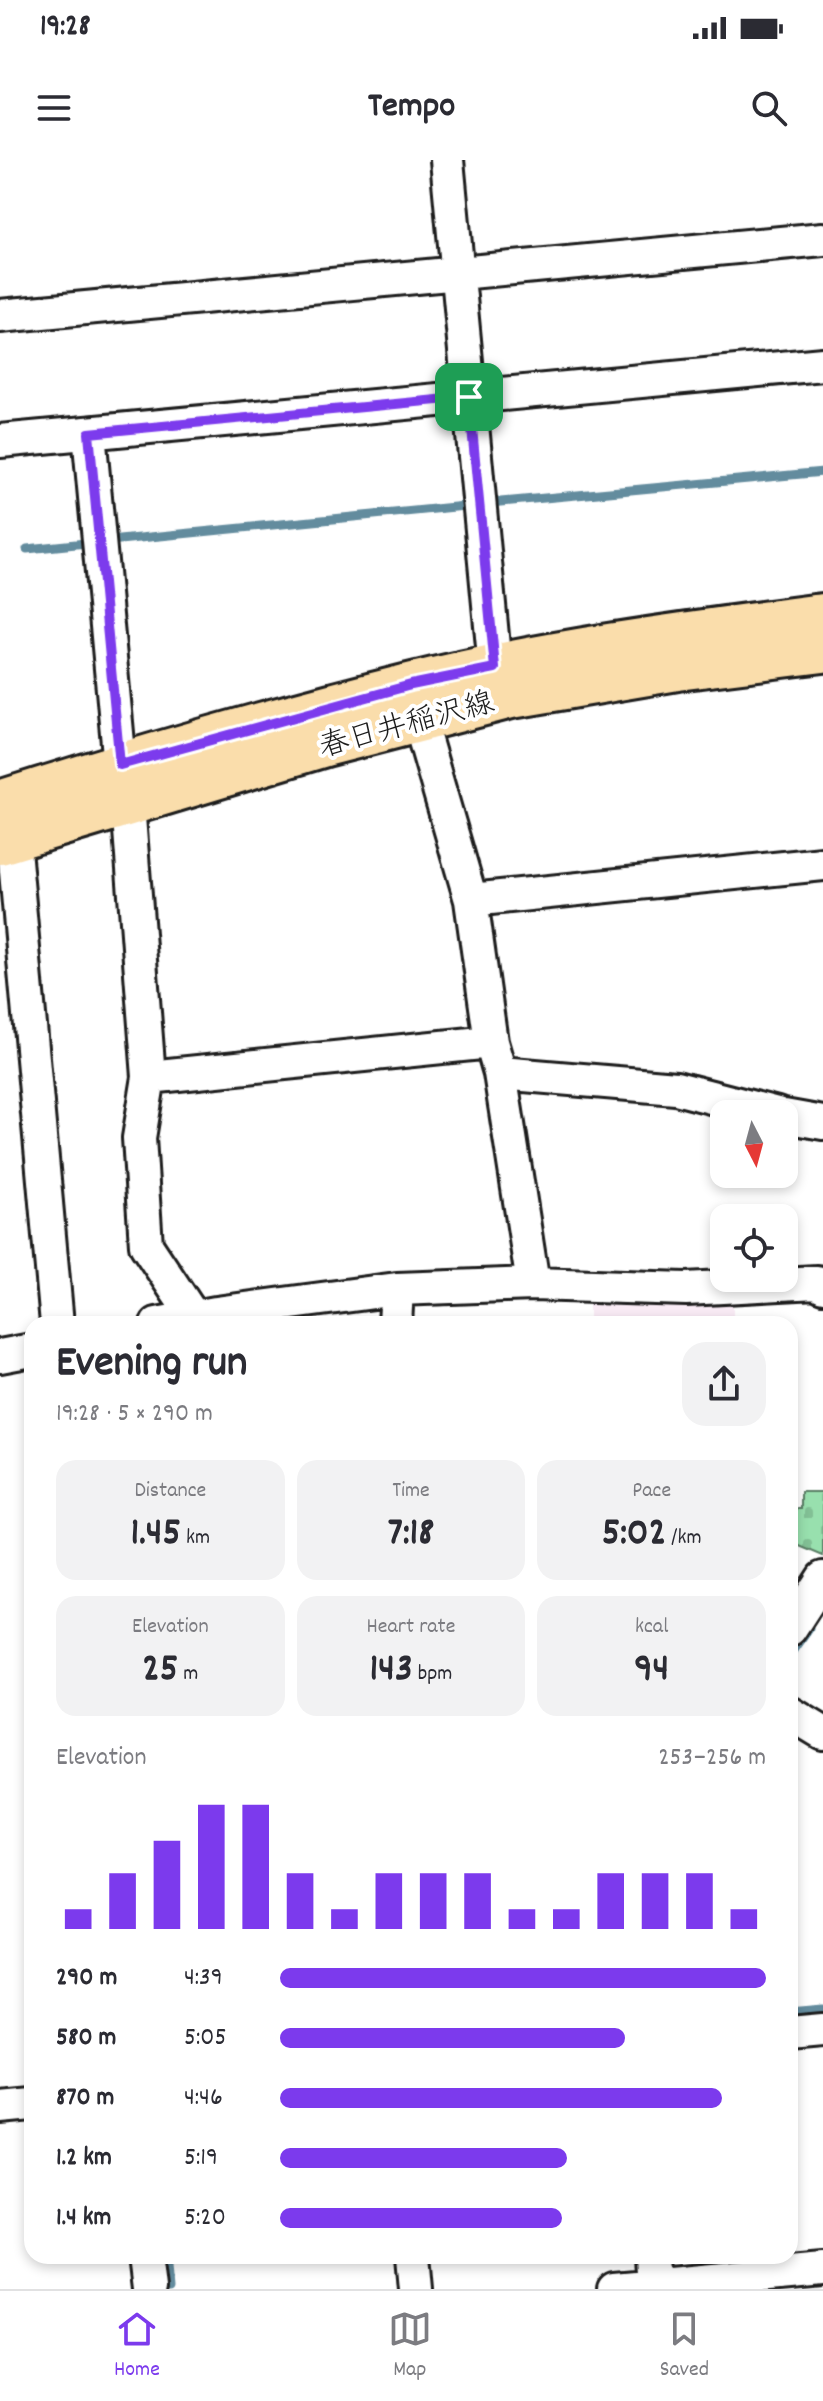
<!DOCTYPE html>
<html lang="en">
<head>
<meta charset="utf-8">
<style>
  :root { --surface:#fff; --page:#f2f2f3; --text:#2b2b33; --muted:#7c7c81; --line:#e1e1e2; --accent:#7c3aed }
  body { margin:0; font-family:Dekko,"Klee One",sans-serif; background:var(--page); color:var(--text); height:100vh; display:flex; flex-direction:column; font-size:30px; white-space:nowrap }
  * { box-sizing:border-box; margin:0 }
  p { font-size:26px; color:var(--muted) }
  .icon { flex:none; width:44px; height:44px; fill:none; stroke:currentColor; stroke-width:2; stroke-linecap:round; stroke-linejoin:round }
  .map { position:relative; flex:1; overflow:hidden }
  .side { position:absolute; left:24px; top:1156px; width:774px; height:948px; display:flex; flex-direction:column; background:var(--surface); border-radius:24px; box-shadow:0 4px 12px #0003 }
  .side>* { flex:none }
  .needle { width:52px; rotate:174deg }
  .buttons { position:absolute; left:710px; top:940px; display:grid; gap:16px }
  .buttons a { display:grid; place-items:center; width:88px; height:88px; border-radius:16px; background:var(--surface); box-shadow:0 4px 12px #0003; font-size:40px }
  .pin { position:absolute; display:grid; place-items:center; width:68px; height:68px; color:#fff; margin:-34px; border-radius:16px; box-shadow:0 4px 12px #0006 }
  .round { display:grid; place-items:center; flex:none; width:84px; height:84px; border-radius:24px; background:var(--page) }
  .overview { display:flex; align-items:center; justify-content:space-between; height:136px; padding:0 32px }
  h1 { font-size:44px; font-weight:700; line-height:60px }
  .figures { display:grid; grid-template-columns:repeat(3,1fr); gap:12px; height:136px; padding:8px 32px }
  .figures div { display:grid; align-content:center; border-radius:20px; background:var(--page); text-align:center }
  .figures b { font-size:40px; font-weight:700 }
  .figures small { font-size:22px; font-weight:400 }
  .figures p { font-size:22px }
  .chart { height:224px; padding:16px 32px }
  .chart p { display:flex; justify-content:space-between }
  .chart svg { width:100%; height:144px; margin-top:8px; stroke:var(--accent); stroke-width:6 }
  ul { padding:0 32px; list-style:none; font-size:26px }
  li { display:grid; grid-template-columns:128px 96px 1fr; align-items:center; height:60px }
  li i { height:20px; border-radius:10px; background:var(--accent) }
  .status { display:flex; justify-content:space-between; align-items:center; height:56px; padding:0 40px; background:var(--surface); direction:ltr }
  .status svg { height:22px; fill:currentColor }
  header { display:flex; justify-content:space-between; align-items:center; height:104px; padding:0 32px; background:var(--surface); font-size:36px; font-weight:700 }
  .dock { display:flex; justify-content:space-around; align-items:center; height:112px; border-top:2px solid var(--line); background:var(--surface); font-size:22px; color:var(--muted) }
  .dock a { display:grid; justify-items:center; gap:4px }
  .dock .current { color:var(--accent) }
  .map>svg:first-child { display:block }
  .built { fill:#f9ebf5 }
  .cemetery { fill:url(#cemetery-stones); stroke:#5a7e65; stroke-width:2 }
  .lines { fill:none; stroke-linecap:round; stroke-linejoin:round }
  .stream { stroke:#638c9e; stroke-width:9 }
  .minor-casing { stroke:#1c1c1c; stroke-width:38 }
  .primary-casing { stroke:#1c1c1c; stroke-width:50 }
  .minor { stroke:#fff; stroke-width:32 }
  .primary { stroke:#faddab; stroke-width:44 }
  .route-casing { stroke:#fff; stroke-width:16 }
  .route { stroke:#7c3aed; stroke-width:10 }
  .labels { text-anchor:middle; stroke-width:8; stroke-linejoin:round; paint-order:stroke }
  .street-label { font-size:30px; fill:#1c1c1c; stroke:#fff }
</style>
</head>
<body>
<div class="status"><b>19:28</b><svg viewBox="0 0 49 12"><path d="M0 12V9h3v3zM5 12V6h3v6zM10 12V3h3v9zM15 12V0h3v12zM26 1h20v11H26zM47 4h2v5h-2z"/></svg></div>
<header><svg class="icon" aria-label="menu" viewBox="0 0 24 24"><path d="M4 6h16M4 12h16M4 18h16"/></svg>Tempo<svg class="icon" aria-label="search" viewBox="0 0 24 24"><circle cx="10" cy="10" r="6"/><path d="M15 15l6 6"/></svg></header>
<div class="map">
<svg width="823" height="2129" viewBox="0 0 823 2129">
  <defs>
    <pattern id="cemetery-stones" width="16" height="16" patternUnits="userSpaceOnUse" patternTransform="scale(2)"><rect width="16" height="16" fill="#98e0ae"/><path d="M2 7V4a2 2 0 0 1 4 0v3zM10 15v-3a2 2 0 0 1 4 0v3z" fill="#82c095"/></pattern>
  </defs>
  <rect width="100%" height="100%" fill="#fff"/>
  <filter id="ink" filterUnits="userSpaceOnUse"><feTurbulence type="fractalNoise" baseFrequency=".0125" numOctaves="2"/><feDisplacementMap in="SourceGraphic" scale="16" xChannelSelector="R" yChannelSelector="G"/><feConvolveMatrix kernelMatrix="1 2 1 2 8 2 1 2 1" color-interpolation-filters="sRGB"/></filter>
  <g filter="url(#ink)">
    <!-- built -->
    <path class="built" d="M 589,1140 L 733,1144 L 733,1164 L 589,1164 Z"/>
    <!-- cemetery -->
    <path class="cemetery" d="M 801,1332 L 823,1332 L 823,1396 L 790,1382 L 790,1349 L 801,1349 Z"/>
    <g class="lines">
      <!-- stream -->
      <path class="stream" d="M 490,343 L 823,312
        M 109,381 L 465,346
        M 27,389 L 86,383
        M 823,1451 L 823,1450
        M 790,1496 L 809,1469
        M 790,1852 L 823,1849
        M 166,2096 L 169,2129"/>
      <!-- minor casing -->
      <g class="minor-casing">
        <path id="minor" d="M 447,0 L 495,508
          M 0,156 L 823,79
          M 89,273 L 120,605
          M 0,281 L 823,204
          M 419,560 L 471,740 L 491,882 L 500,913
          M 128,644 L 149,917 L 139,978 L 146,1085 L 193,1156
          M 13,678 L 57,1164
          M 471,740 L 823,704
          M 149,917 L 491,882
          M 784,956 L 823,963
          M 533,1124 L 500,913 L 676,928 L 777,954
          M 157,1164 L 216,1153 L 397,1129 L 533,1124 L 686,1129 L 817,1122 L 823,1126
          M 395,1164 L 397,1129
          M 0,1196 L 32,1190
          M 790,1469 L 823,1418
          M 790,1553 L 823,1573
          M 790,1873 L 823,1870
          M 0,1947 L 32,1944
          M 145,2096 L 149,2129
          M 413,2096 L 416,2129
          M 651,2096 L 653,2129
          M 614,2129 L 823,2110"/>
      </g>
      <!-- primary casing -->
      <g class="primary-casing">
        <path id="primary" d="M 0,643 C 135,600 272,560 409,526 C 545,492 685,474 823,456
          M 0,682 L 325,584 L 511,536 L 677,508 L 823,490"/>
      </g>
      <!-- minor -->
      <use href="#minor" class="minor"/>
      <!-- primary -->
      <use href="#primary" class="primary"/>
    </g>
  </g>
  <g class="lines" filter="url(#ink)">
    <!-- route casing -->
    <g class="route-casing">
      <path id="route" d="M 469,237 L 495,508 L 411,525 L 120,605 L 89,273 Z"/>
    </g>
    <!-- route -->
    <use href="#route" class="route"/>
  </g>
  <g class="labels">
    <!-- street labels -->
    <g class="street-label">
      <text transform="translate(406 563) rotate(-15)" y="10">春日井稲沢線</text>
    </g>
  </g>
</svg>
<div class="buttons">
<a><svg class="needle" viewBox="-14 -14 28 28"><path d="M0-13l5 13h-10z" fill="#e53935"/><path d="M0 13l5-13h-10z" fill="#7c7c81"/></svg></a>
<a><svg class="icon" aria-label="locate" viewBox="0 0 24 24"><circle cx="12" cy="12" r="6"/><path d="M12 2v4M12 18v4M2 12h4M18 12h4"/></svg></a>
</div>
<div class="pin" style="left:469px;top:237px;background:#1e9e55"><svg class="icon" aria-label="arrive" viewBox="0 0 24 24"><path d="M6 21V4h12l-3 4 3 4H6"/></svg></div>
<section class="side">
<div class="overview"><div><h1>Evening run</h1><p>19:28 · 5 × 290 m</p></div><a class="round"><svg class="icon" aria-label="share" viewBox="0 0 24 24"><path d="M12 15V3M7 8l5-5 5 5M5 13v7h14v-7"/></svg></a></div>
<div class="figures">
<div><p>Distance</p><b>1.45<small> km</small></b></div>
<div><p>Time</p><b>7:18</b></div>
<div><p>Pace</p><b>5:02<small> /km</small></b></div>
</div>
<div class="figures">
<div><p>Elevation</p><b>25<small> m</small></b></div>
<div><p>Heart rate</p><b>143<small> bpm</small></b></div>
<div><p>kcal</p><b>94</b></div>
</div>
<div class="chart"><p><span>Elevation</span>253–256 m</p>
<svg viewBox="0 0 160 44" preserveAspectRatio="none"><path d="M5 44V38M15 44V27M25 44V17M35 44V6M45 44V6M55 44V27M65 44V38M75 44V27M85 44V27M95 44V27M105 44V38M115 44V38M125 44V27M135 44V27M145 44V27M155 44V38"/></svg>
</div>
<ul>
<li><b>290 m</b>4:39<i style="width:100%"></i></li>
<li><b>580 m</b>5:05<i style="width:71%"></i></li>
<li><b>870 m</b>4:46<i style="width:91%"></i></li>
<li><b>1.2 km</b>5:19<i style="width:59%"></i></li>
<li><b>1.4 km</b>5:20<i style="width:58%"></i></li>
</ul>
</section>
</div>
<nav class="dock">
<a class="current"><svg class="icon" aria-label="home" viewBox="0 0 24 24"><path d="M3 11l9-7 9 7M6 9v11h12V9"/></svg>Home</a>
<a><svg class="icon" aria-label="map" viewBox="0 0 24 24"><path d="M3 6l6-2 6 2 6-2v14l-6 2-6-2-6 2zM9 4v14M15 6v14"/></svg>Map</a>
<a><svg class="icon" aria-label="saved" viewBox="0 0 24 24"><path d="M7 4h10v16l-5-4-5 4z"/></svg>Saved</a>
</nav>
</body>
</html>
